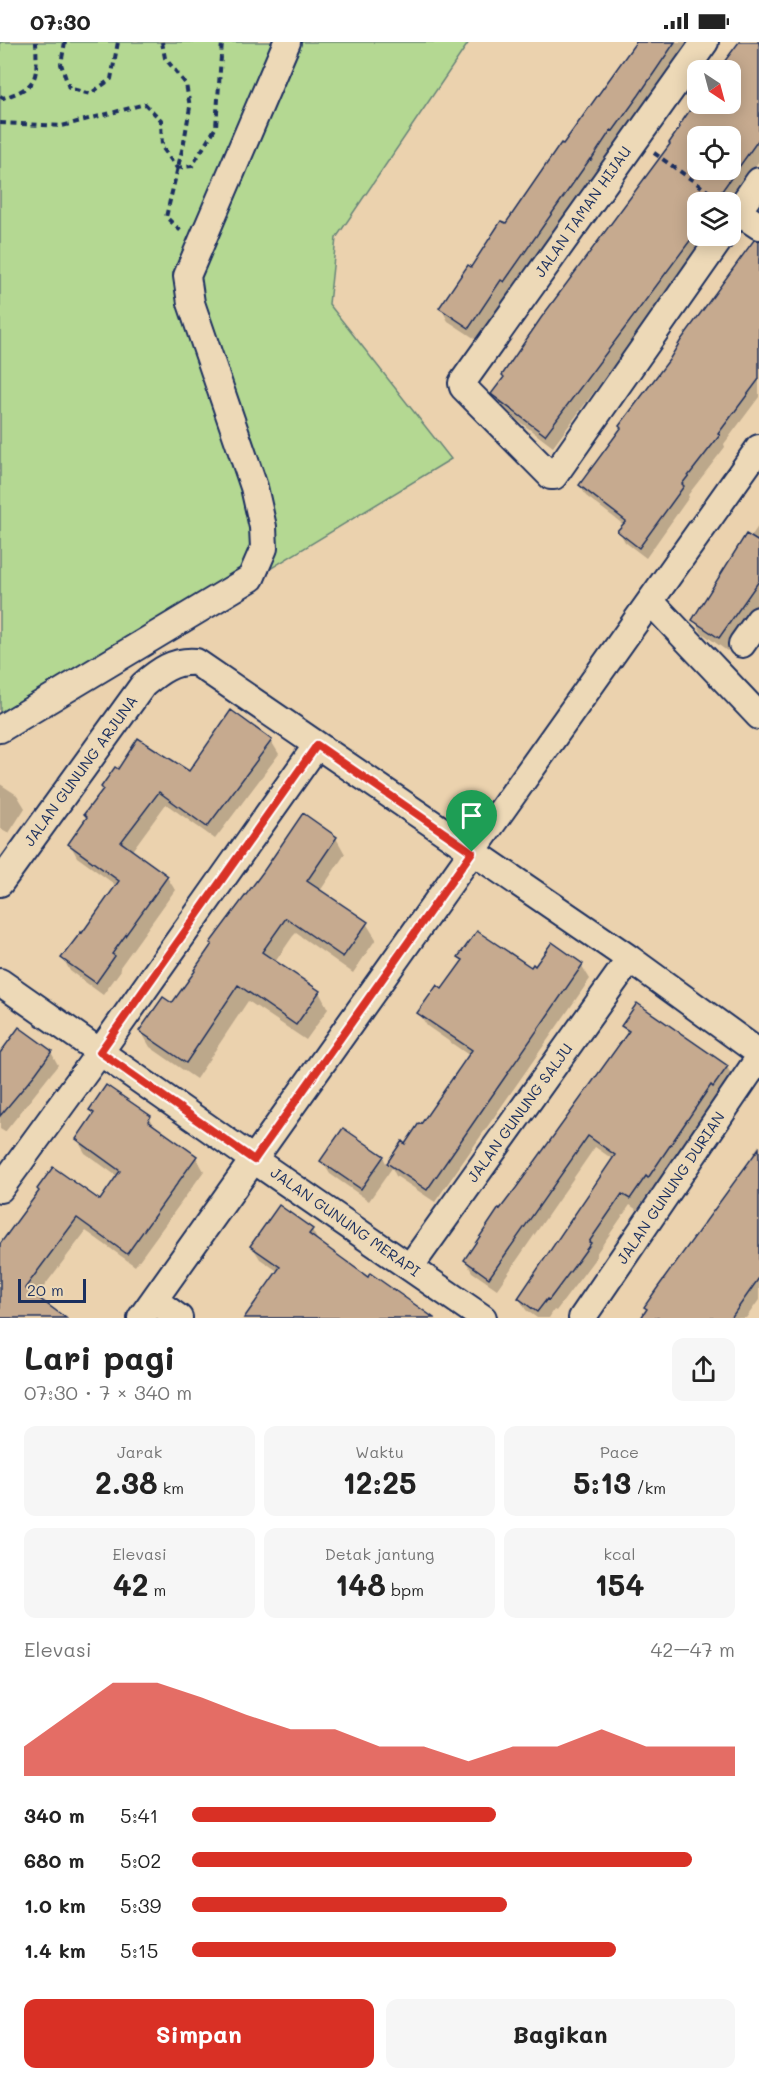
<!DOCTYPE html>
<html lang="id">
<head>
<meta charset="utf-8">
<style>
  :root { --surface:#fff; --page:#f6f6f6; --text:#222; --muted:#767676; --accent:#d93025 }
  body { margin:0; font-family:Mali,sans-serif; background:var(--page); color:var(--text); height:100vh; display:flex; flex-direction:column; font-size:22px; white-space:nowrap }
  * { box-sizing:border-box; margin:0 }
  p { font-size:20px; color:var(--muted) }
  .icon { flex:none; width:33px; height:33px; fill:none; stroke:currentColor; stroke-width:2; stroke-linecap:round; stroke-linejoin:round }
  .map { position:relative; height:1276px; overflow:hidden }
  .sheet { display:flex; flex-direction:column; background:var(--surface); flex:1 }
  .sheet>* { flex:none }
  .needle { width:39px; rotate:144deg }
  .buttons { position:absolute; left:687px; top:18px; display:grid; gap:12px }
  .buttons a { display:grid; place-items:center; width:54px; height:54px; border-radius:12px; background:var(--surface); box-shadow:0 3px 15px #0003; font-size:30px }
  .scale { position:absolute; left:18px; bottom:15px; width:68px; box-sizing:border-box; padding-left:6px; border:3px solid #1b2f5e; border-top:0; font-size:16px; line-height:21px; white-space:nowrap; color:#1b2f5e; -webkit-text-stroke:4px #edd9b7; paint-order:stroke }
  .pin { position:absolute; display:grid; place-items:center; width:51px; height:51px; color:#fff; margin:-62px -26px; border-radius:50% 50% 50% 0; rotate:-45deg; box-shadow:0 0 6px #0007 }
  .pin .icon { rotate:45deg }
  .round { display:grid; place-items:center; flex:none; width:63px; height:63px; border-radius:12px; background:var(--page) }
  .head { display:flex; align-items:center; justify-content:space-between; height:102px; padding:0 24px }
  h1 { font-size:33px; font-weight:700; line-height:45px }
  .figures { display:grid; grid-template-columns:repeat(3,1fr); gap:9px; height:102px; padding:6px 24px }
  .figures div { display:grid; align-content:center; border-radius:12px; background:var(--page); text-align:center }
  .figures b { font-size:30px; font-weight:700 }
  .figures small { font-size:16px; font-weight:400 }
  .figures p { font-size:16px }
  .chart { height:168px; padding:12px 24px }
  .chart p { display:flex; justify-content:space-between }
  .chart svg { width:100%; height:108px; margin-top:6px; fill:var(--accent); opacity:.7 }
  .cta { display:flex; gap:12px; margin-top:auto; padding:12px 24px }
  .cta a { flex:1; height:69px; border-radius:12px; background:var(--accent); color:#fff; font-size:24px; font-weight:700; line-height:69px; text-align:center }
  .cta a+a { background:var(--page); color:var(--text) }
  ul { padding:0 24px; list-style:none; font-size:20px }
  li { display:grid; grid-template-columns:96px 72px 1fr; align-items:center; height:45px }
  li i { height:15px; border-radius:8px; background:var(--accent) }
  .status { display:flex; justify-content:space-between; align-items:center; height:42px; padding:0 30px; background:var(--surface); direction:ltr }
  .status svg { height:16px; fill:currentColor }
  .map>svg:first-child { display:block }
  .green { fill:#b4d892; stroke:#688478; stroke-width:1.5 }
  .shadow { fill:#0003; fill-rule:evenodd }
  .building { fill:#c6aa8f; stroke:#1b2f5e; stroke-width:1.5; fill-rule:evenodd }
  .lines { fill:none; stroke-linecap:round; stroke-linejoin:round }
  .minor-casing { stroke:#1b2f5e; stroke-width:30 }
  .path { stroke:#1b2f5e; stroke-width:4; stroke-dasharray:6 4.5; stroke-linecap:butt }
  .minor { stroke:#edd9b7; stroke-width:26 }
  .route-casing { stroke:#fff; stroke-width:12 }
  .route { stroke:#d93025; stroke-width:8 }
  .labels { text-anchor:middle; stroke-width:6; stroke-linejoin:round; paint-order:stroke }
  .street-label { font-size:15px; fill:#1b2f5e; stroke:#edd9b7 }
</style>
</head>
<body>
<div class="status"><b>07:30</b><svg viewBox="0 0 49 12"><path d="M0 12V9h3v3zM5 12V6h3v6zM10 12V3h3v9zM15 12V0h3v12zM26 1h20v11H26zM47 4h2v5h-2z"/></svg></div>
<div class="map">
<svg width="759" height="1276" viewBox="0 0 759 1276">
  <rect width="100%" height="100%" fill="#ebd2ae"/>
  <filter id="ink" filterUnits="userSpaceOnUse"><feTurbulence type="fractalNoise" baseFrequency=".0167" numOctaves="2"/><feDisplacementMap in="SourceGraphic" scale="12" xChannelSelector="R" yChannelSelector="G"/><feConvolveMatrix kernelMatrix="1 2 1 2 8 2 1 2 1" color-interpolation-filters="sRGB"/></filter>
  <g filter="url(#ink)">
    <!-- green -->
    <path class="green" d="M 0,0 L 469,0 L 336,196 L 329,262 L 451,417 L 0,691 Z"/>
    <!-- shadow -->
    <path class="shadow" d="M 639,0 L 692,0 L 512,253 L 509,250 L 477,298 L 448,279 L 441,266 L 506,183 Z
      M 743,0 L 759,0 L 759,119 L 730,160 L 698,160 L 698,194 L 710,194 L 553,405 L 500,365 L 493,352 L 671,102 L 698,62 L 730,62 L 730,28 L 722,28 ZM 698,94 L 730,94 L 730,128 L 698,128 Z
      M 759,205 L 759,355 L 724,402 L 725,405 L 688,453 L 689,455 L 646,516 L 625,500 L 619,489 L 624,483 L 586,454 L 580,443 Z
      M 759,483 L 759,563 L 727,609 L 702,591 L 694,578 Z
      M 271,699 L 279,712 L 215,797 L 166,762 L 131,810 L 167,835 L 175,848 L 120,925 L 121,928 L 103,953 L 70,929 L 63,916 L 82,893 L 117,844 L 77,815 L 70,802 L 88,777 L 85,773 L 119,729 L 189,731 Z
      M 0,742 L 17,753 L 25,766 L 9,791 L 0,786 Z
      M 336,796 L 345,812 L 320,849 L 366,881 L 376,897 L 353,931 L 296,891 L 293,894 L 275,920 L 319,950 L 328,967 L 306,998 L 248,959 L 196,1037 L 150,1005 L 141,989 L 173,963 Z
      M 552,902 L 582,924 L 590,937 L 435,1160 L 396,1134 L 392,1126 L 369,1159 L 330,1132 L 322,1119 L 383,1115 L 387,1123 L 402,1102 L 405,1104 L 421,1084 L 470,1014 L 427,984 L 419,971 L 443,949 L 463,920 L 460,915 L 531,928 L 535,926 Z
      M 623,984 L 727,1025 L 734,1037 L 656,1147 L 653,1145 L 637,1168 L 630,1163 L 596,1212 L 597,1214 L 556,1269 L 554,1268 L 549,1276 L 537,1276 L 526,1268 L 519,1256 L 614,1118 L 595,1105 L 497,1247 L 472,1230 L 465,1218 L 628,993 Z
      M 0,1007 L 3,1009 L 51,1010 L 58,1023 L 5,1090 L 0,1087 Z
      M 90,1068 L 150,1076 L 156,1086 L 196,1115 L 204,1129 L 135,1224 L 86,1189 L 36,1255 L 64,1276 L 0,1276 L 0,1200 L 2,1202 L 100,1160 L 118,1135 L 85,1111 L 77,1097 L 94,1073 Z
      M 759,1103 L 759,1258 L 746,1276 L 640,1276 L 659,1246 L 755,1114 L 753,1112 Z
      M 312,1188 L 319,1201 L 368,1237 L 371,1233 L 432,1276 L 249,1276 L 248,1273 L 279,1230 L 260,1217 L 252,1204 Z"/>
    <!-- building -->
    <path class="building" d="M 636,0 L 675,0 L 639,53 L 613,89 L 611,88 L 591,118 L 590,117 L 504,240 L 501,238 L 469,286 L 439,266 L 468,223 L 471,225 L 501,179 L 506,181 L 561,101 L 563,102 Z
      M 739,0 L 759,0 L 759,97 L 714,160 L 698,160 L 698,188 L 545,393 L 491,352 L 504,335 L 502,333 L 541,276 L 670,102 L 669,101 L 680,85 L 679,84 L 694,62 L 698,58 L 698,62 L 730,62 L 730,28 L 718,28 ZM 698,94 L 730,94 L 730,128 L 698,128 Z
      M 754,198 L 759,199 L 759,337 L 718,392 L 720,393 L 682,442 L 684,444 L 639,506 L 617,489 L 626,479 L 579,443 L 621,386 L 619,384 L 669,318 L 681,298 Z
      M 746,492 L 759,500 L 759,539 L 719,596 L 692,578 Z
      M 231,668 L 272,698 L 207,785 L 159,750 L 121,800 L 168,834 L 112,912 L 115,914 L 96,941 L 61,916 L 81,890 L 82,891 L 119,839 L 68,802 L 87,775 L 84,772 L 103,747 L 101,745 L 115,725 L 118,727 L 138,696 L 189,729 Z
      M 303,771 L 337,795 L 307,839 L 368,880 L 343,915 L 286,876 L 262,910 L 320,949 L 296,983 L 238,943 L 186,1021 L 139,989 L 163,955 L 172,961 L 195,929 L 194,928 L 212,902 L 210,901 L 263,830 Z
      M 477,889 L 531,925 L 533,922 L 535,924 L 552,900 L 583,922 L 427,1148 L 387,1121 L 402,1099 L 405,1102 L 419,1081 L 421,1082 L 472,1008 L 417,971 L 437,943 L 442,947 L 463,918 L 458,915 Z
      M 637,961 L 728,1024 L 713,1045 L 711,1043 L 648,1136 L 646,1134 L 630,1157 L 622,1152 L 589,1200 L 591,1201 L 578,1219 L 549,1258 L 547,1257 L 537,1270 L 518,1256 L 615,1113 L 588,1094 L 489,1236 L 464,1218 L 499,1166 L 500,1167 L 516,1146 L 629,989 L 621,984 Z
      M 19,985 L 52,1009 L 36,1031 L 0,1074 L 0,1011 Z
      M 106,1043 L 151,1074 L 148,1079 L 197,1114 L 127,1212 L 77,1176 L 25,1246 L 66,1276 L 0,1276 L 0,1202 L 39,1149 L 37,1147 L 53,1125 L 100,1158 L 120,1129 L 76,1097 L 94,1071 L 89,1068 Z
      M 343,1086 L 384,1114 L 361,1147 L 320,1119 Z
      M 759,1106 L 759,1236 L 731,1276 L 641,1276 L 647,1267 L 644,1265 L 658,1245 Z
      M 279,1163 L 313,1187 L 309,1192 L 339,1214 L 368,1235 L 370,1231 L 434,1276 L 244,1276 L 280,1225 L 250,1204 Z"/>
    <g class="lines">
      <!-- minor casing -->
      <g class="minor-casing">
        <path id="minor" d="M 705,0 L 462,341 L 463,345 L 551,434 L 554,434 L 722,194
          M 738,170 L 759,184
          M 730,181 L 759,139
          M 651,560 L 759,674
          M 742,602 L 759,578
          M 0,687 L 251,536 L 264,506 L 263,485 L 254,445 L 191,261 L 187,234 L 287,0
          M 0,841 L 143,643 C 159,629 174,618 196,620 L 630,917 L 759,1011
          M 0,940 L 254,1118 L 483,1276
          M 0,1147 L 100,1010 L 317,703
          M 410,1225 L 630,917
          M 154,1258 L 179,1276
          M 141,1276 L 759,406
          M 582,1276 L 759,1016"/>
      </g>
      <!-- path -->
      <path class="path" d="M 65,0 L 61,22 L 69,46 L 90,52 L 111,37 L 118,0
        M 162,0 L 165,16 L 186,42 L 190,65 L 184,100 L 166,175 L 181,189
        M 0,54 L 3,56 C 40,44 37,35 36,0
        M 0,81 L 62,84 L 145,62 L 161,78 L 162,105 L 177,126
        M 654,111 L 719,157
        M 177,126 L 192,124 L 216,85 L 222,0"/>
      <!-- minor -->
      <use href="#minor" class="minor"/>
    </g>
  </g>
  <g class="lines" filter="url(#ink)">
    <!-- route casing -->
    <g class="route-casing">
      <path id="route" d="M 317,703 L 472,810 L 254,1118 L 100,1010 Z"/>
    </g>
    <!-- route -->
    <use href="#route" class="route"/>
  </g>
  <g class="labels">
    <!-- street labels -->
    <g class="street-label">
      <text transform="translate(583 170) rotate(-55)" y="5">JALAN TAMAN HIJAU</text>
      <text transform="translate(81 729) rotate(-54)" y="5">JALAN GUNUNG ARJUNA</text>
      <text transform="translate(520 1071) rotate(-54)" y="5">JALAN GUNUNG SALJU</text>
      <text transform="translate(671 1146) rotate(-56)" y="5">JALAN GUNUNG DURIAN</text>
      <text transform="translate(345 1180) rotate(35)" y="5">JALAN GUNUNG MERAPI</text>
    </g>
  </g>
</svg>
<div class="buttons">
<a><svg class="needle" viewBox="-14 -14 28 28"><path d="M0-13l5 13h-10z" fill="#e53935"/><path d="M0 13l5-13h-10z" fill="#767676"/></svg></a>
<a><svg class="icon" aria-label="locate" viewBox="0 0 24 24"><circle cx="12" cy="12" r="6"/><path d="M12 2v4M12 18v4M2 12h4M18 12h4"/></svg></a>
<a><svg class="icon" aria-label="layers" viewBox="0 0 24 24"><path d="M12 4l9 5-9 5-9-5zM3 14l9 5 9-5"/></svg></a>
</div>
<div class="scale">20 m</div>
<div class="pin" style="left:472px;top:810px;background:#1e9e55"><svg class="icon" aria-label="arrive" viewBox="0 0 24 24"><path d="M6 21V4h12l-3 4 3 4H6"/></svg></div>
</div>
<section class="sheet">
<div class="head"><div><h1>Lari pagi</h1><p>07:30 · 7 × 340 m</p></div><a class="round"><svg class="icon" aria-label="share" viewBox="0 0 24 24"><path d="M12 15V3M7 8l5-5 5 5M5 13v7h14v-7"/></svg></a></div>
<div class="figures">
<div><p>Jarak</p><b>2.38<small> km</small></b></div>
<div><p>Waktu</p><b>12:25</b></div>
<div><p>Pace</p><b>5:13<small> /km</small></b></div>
</div>
<div class="figures">
<div><p>Elevasi</p><b>42<small> m</small></b></div>
<div><p>Detak jantung</p><b>148<small> bpm</small></b></div>
<div><p>kcal</p><b>154</b></div>
</div>
<div class="chart"><p><span>Elevasi</span>42–47 m</p>
<svg viewBox="0 0 160 44" preserveAspectRatio="none"><path d="M0 44V32L10 19L20 6L30 6L40 12L50 19L60 25L70 25L80 32L90 32L100 38L110 32L120 32L130 25L140 32L150 32L160 32V44z"/></svg>
</div>
<ul>
<li><b>340 m</b>5:41<i style="width:56%"></i></li>
<li><b>680 m</b>5:02<i style="width:92%"></i></li>
<li><b>1.0 km</b>5:39<i style="width:58%"></i></li>
<li><b>1.4 km</b>5:15<i style="width:78%"></i></li>
</ul>
<div class="cta"><a>Simpan</a><a>Bagikan</a></div>
</section>
</body>
</html>
